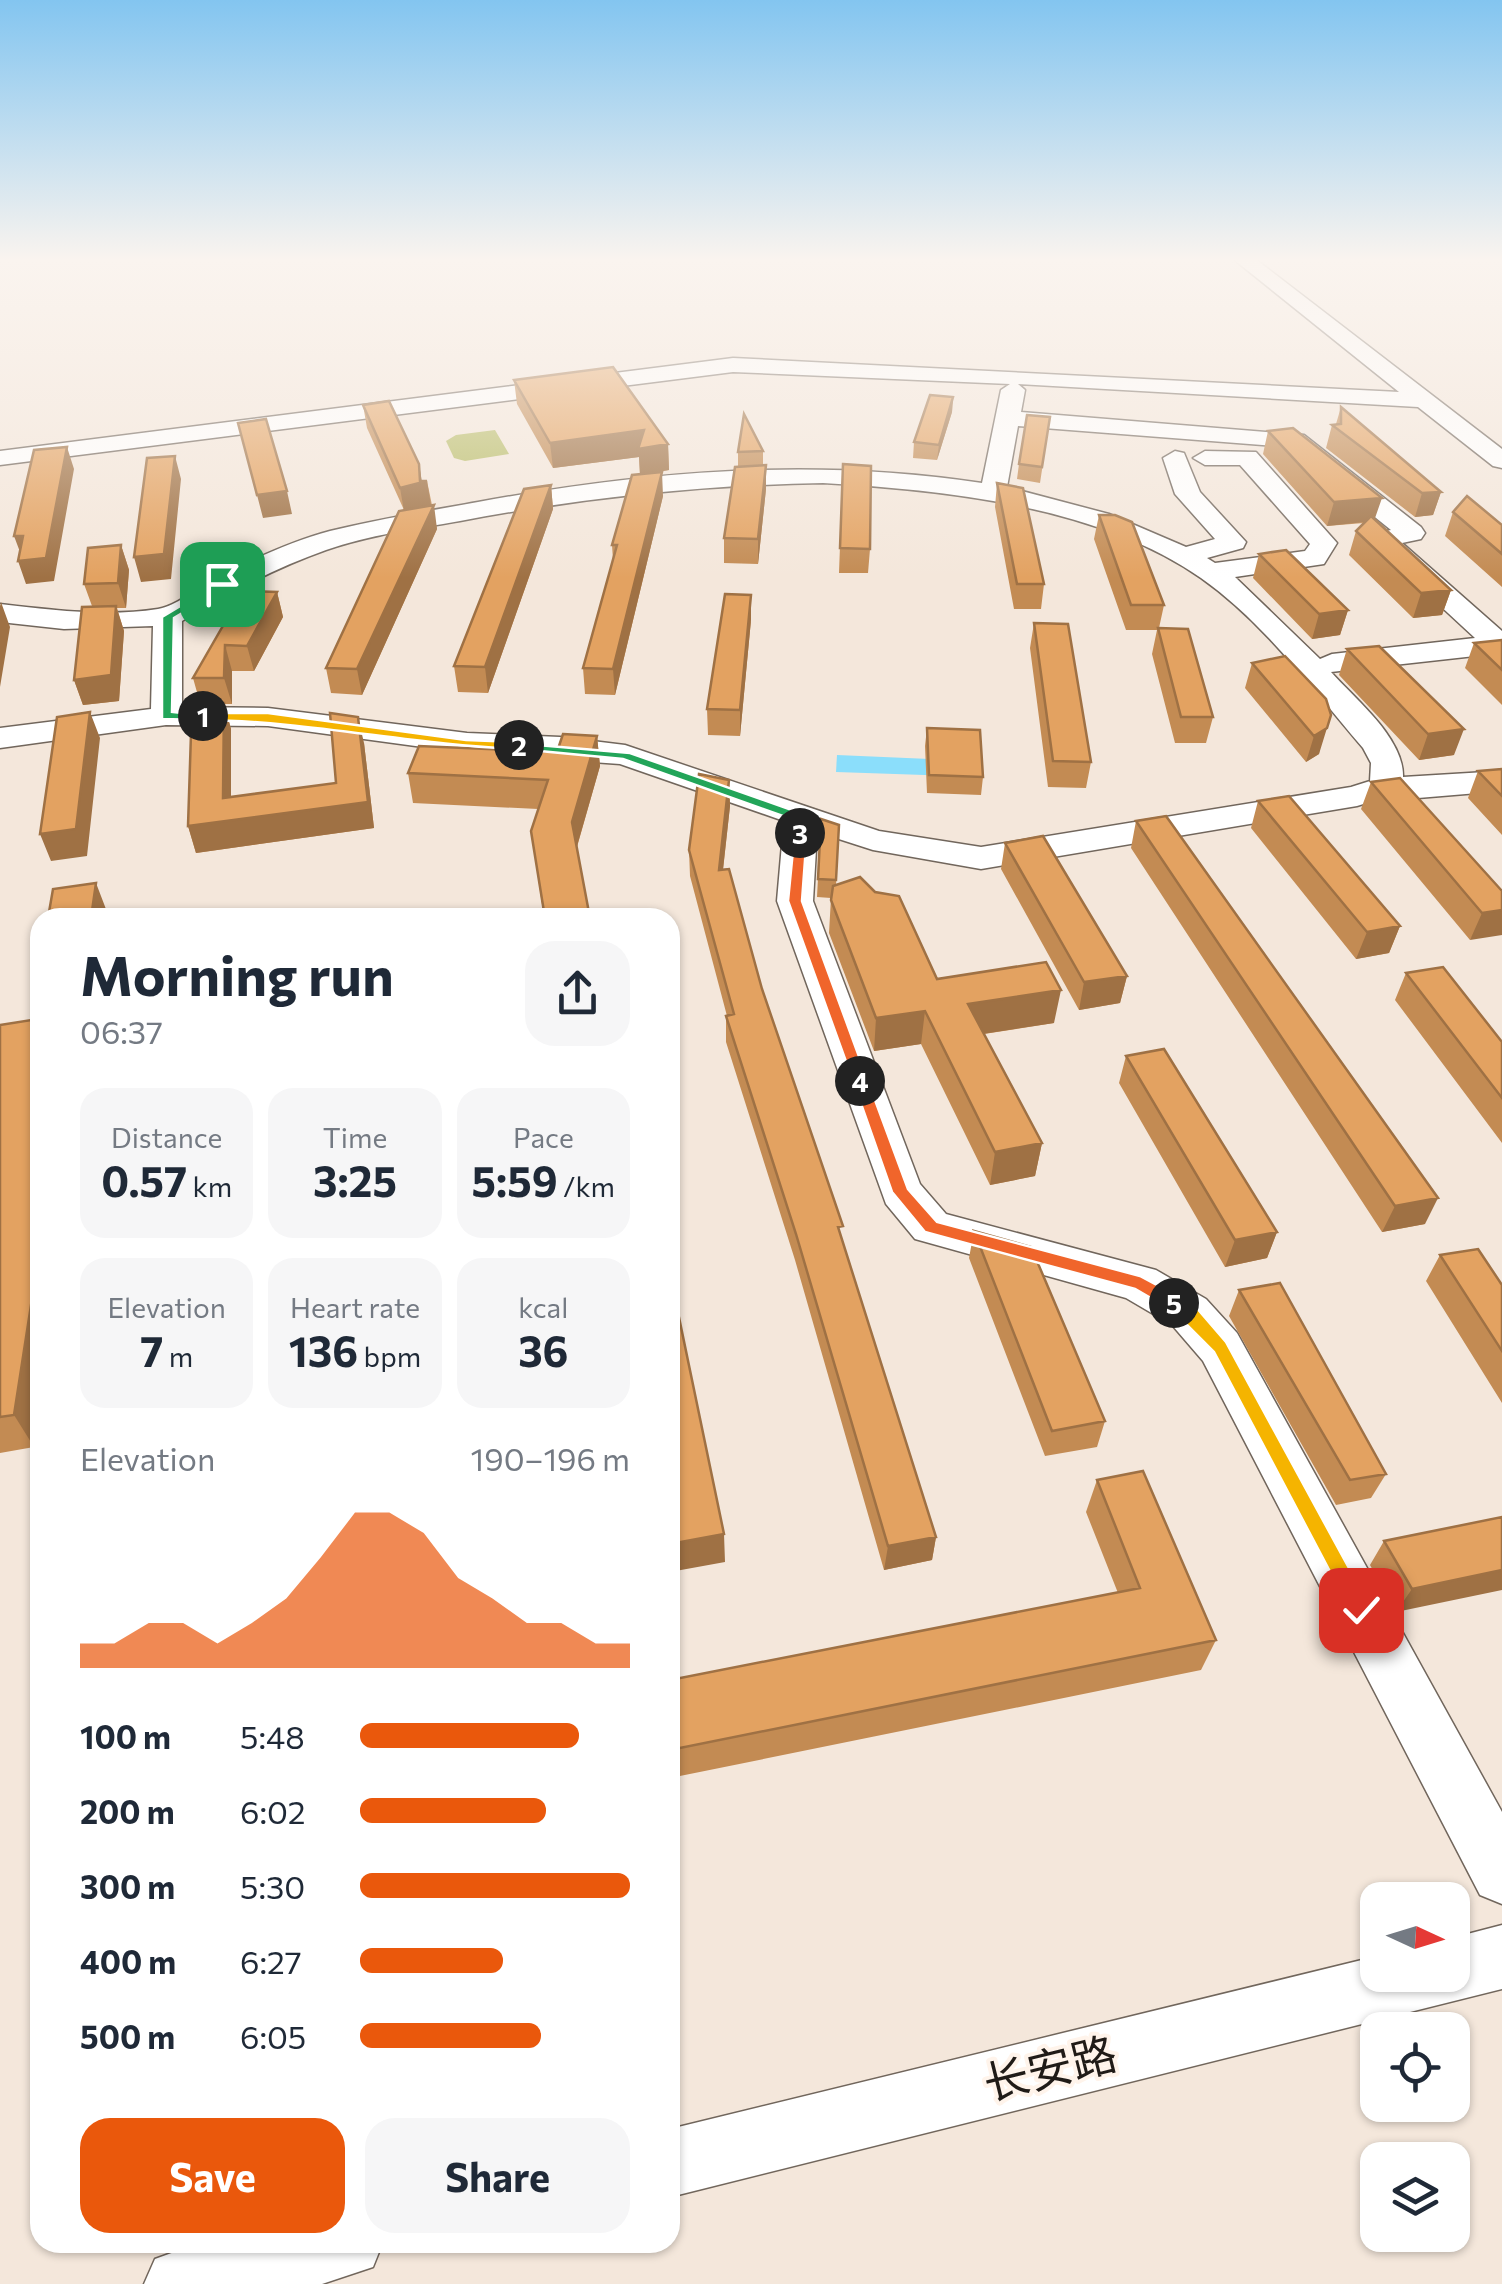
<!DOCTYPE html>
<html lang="en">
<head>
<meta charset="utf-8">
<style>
  :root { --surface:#fff; --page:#f6f6f7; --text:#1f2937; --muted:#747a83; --accent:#ea580c }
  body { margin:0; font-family:Commissioner,"Noto Sans SC",sans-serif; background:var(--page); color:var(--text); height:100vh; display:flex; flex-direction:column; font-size:38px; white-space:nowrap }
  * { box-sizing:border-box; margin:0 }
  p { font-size:32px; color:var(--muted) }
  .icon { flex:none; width:55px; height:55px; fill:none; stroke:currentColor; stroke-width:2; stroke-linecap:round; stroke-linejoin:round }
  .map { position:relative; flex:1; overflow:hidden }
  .panel { position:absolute; left:30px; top:908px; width:650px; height:1345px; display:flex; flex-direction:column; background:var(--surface); border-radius:30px; box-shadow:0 2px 8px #0004 }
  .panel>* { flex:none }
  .needle { width:65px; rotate:94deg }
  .controls { position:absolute; left:1360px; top:1882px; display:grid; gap:20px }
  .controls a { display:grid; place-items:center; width:110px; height:110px; border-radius:20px; background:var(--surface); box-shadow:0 2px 8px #0004; font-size:50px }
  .pin { position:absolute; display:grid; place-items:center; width:85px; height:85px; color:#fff; margin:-42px; border-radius:20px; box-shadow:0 5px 15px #0006 }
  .km { position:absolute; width:50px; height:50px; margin:-25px; border-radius:50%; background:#222; color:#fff; font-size:28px; line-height:50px; text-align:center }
  .round { display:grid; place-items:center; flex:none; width:105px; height:105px; border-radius:30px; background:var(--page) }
  .headline { display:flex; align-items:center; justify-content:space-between; height:170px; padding:0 50px }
  h1 { font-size:55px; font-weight:700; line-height:75px }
  .metrics { display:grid; grid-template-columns:repeat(3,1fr); gap:15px; height:170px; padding:10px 50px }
  .metrics div { display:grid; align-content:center; border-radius:25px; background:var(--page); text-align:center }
  .metrics b { font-size:42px; font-weight:700 }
  .metrics small { font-size:28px; font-weight:400 }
  .metrics p { font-size:28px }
  .chart { height:280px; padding:20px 50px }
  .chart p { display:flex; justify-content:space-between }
  .chart svg { width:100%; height:180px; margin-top:10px; fill:var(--accent); opacity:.7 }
  .primary-button { display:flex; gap:20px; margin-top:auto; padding:20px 50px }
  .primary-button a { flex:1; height:115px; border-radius:30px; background:var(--accent); color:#fff; font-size:40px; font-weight:700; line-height:115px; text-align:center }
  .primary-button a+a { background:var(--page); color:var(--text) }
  ul { padding:0 50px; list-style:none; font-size:32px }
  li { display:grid; grid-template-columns:160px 120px 1fr; align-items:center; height:75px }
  li i { height:25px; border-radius:12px; background:var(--accent) }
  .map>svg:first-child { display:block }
  .green { fill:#b9bd69 }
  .water { fill:#8bdefb }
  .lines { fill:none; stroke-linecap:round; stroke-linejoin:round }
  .minor-casing { stroke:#71665c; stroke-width:3 }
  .minor { fill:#fff; fill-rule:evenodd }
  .wall { fill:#c38b53 }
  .shaded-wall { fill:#9f7144 }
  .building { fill:#e3a261; stroke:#9f7144; stroke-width:2.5 }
  .split-1 { fill:#22a559; stroke:#fff; stroke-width:2.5 }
  .split-2 { fill:#f5b400; stroke:#fff; stroke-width:2.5 }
  .split-3 { fill:#22a559; stroke:#fff; stroke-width:2.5 }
  .split-4 { fill:#f0652b; stroke:#fff; stroke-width:2.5 }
  .split-5 { fill:#f0652b; stroke:#fff; stroke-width:2.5 }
  .split-6 { fill:#f5b400; stroke:#fff; stroke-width:2.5 }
  .labels { text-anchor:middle; stroke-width:8; stroke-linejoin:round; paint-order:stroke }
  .near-street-label { font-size:45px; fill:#201b17; stroke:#fff4eb }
</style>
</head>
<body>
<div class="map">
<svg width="1502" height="2284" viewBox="0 0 1502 2284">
  <rect width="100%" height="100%" fill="#f4e7db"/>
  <!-- green -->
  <path class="green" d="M 495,430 L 509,454 L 465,461 L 454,458 L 446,441 L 456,435 Z"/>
  <!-- water -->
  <path class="water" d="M 837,755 L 953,760 L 954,776 L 836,772 Z"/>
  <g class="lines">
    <!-- minor casing -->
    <g class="minor-casing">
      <path id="minor" d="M 1232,258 L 1254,258 L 1502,449 L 1502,468 L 1493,466 L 1418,407 L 1018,384 L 1025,390 L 1021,412 L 1304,435 L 1421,527 L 1425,533 L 1421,539 L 1402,543 L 1502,631 L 1502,653 L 1331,672 C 1356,700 1404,738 1403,777 L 1502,771 L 1502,791 L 1418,798 L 1389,796 L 1357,806 L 981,869 L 873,850 L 817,832 L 813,901 L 920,1184 L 946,1214 L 1156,1270 L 1206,1299 L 1237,1333 L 1502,1812 L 1502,1904 L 1480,1895 L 1203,1361 L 1172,1325 L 1126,1298 L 915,1239 L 886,1204 L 777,901 L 784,821 L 620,764 L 467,753 L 268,726 L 166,725 L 0,748 L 0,728 L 151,709 L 153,626 L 64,629 L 0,622 L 0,604 C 51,610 107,617 158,609 C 176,606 196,589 212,580 C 249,561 289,542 330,531 C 379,519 429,511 478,502 C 646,471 813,457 982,483 L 1001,390 L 1010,384 L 733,372 L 0,465 L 0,451 L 733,358 L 1399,392 ZM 1018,426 L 1288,447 L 1391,530 L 1372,534 L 1369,540 L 1475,638 L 1332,654 L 1320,659 L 1235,577 L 1324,564 L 1337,543 L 1256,452 L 1205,451 L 1193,458 L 1205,465 L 1240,465 L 1310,544 L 1305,551 L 1215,563 L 1207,558 L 1243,548 L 1246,542 L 1200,492 L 1184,453 L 1175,451 L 1163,458 L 1175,494 L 1215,539 L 1186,547 L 1109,514 L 1007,487 ZM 823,483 C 946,490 1098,506 1201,578 C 1265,623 1313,690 1363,748 L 1371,763 L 1370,781 L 1351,787 L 981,847 L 879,831 L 625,745 L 560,737 L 467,733 L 268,708 L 182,707 L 182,621 C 228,593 275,568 326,550 C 369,535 415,529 460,521 C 581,498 700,485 823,483 Z
        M 1502,1925 L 1502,1989 L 670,2197 L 670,2129 L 1378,1956 L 1378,1975 L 1452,1975 L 1452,1938 Z
        M 202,2242 L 383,2242 L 373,2267 L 322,2284 L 144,2284 L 155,2259 Z"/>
    </g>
    <!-- minor -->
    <use href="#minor" class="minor"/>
  </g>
  <!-- wall -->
  <path class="wall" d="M 514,380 L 668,444 L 669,470 L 644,474 L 663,496 L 615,695 L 585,694 L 583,668 L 613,560 L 612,545 L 640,474 L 639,457 L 553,468 L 517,404 Z
    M 953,397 L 952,412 L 937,460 L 913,458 L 914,442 Z
    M 363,405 L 422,481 L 427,481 L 437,529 L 362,695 L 331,693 L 326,668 L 404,510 L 367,428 Z
    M 1341,407 L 1441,492 L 1433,515 L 1415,517 L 1326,448 L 1332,425 L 1336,424 Z
    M 1050,417 L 1040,483 L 1017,479 L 1019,464 Z
    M 1268,431 L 1375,520 L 1451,590 L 1442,615 L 1413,618 L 1349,555 L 1356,531 L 1364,523 L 1327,526 L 1263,454 Z
    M 763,451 L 763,465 L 766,489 L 758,564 L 724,563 L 724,538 L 738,466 L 738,452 Z
    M 843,464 L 870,549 L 868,573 L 839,573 Z
    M 997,483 L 1044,584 L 1041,609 L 1014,609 L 995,507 Z
    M 551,485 L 553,509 L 488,693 L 458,692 L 454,666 Z
    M 1453,512 L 1502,525 L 1502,587 L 1445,536 Z
    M 1099,515 L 1164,605 L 1159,628 L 1213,717 L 1206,743 L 1175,743 L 1152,654 L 1157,630 L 1126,630 L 1094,539 Z
    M 121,545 L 129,570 L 126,608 L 117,608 L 124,631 L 119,701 L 83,705 L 74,680 L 92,606 L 84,584 Z
    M 1259,554 L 1348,610 L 1340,635 L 1312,639 L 1253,578 Z
    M 277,592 L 283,617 L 254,671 L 232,671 L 232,704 L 224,704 L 231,729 L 231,797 L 336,783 L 364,743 L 374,828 L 196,853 L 188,826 L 200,703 L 193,678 Z
    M 751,620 L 740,736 L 708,735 L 707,709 Z
    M 1034,623 L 1091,762 L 1086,788 L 1048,787 L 1030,648 Z
    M 1502,640 L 1502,705 L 1465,668 L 1474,643 Z
    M 1347,649 L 1454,755 L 1419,760 L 1339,675 Z
    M 1252,663 L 1326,699 L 1319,754 L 1306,762 L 1245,688 Z
    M 927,728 L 983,777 L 981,795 L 927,793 L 925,746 Z
    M 597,736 L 600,766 L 577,847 L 590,918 L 544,918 L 531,831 L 538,809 L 413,803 L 408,773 L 557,752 Z
    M 1502,769 L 1502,835 L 1468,798 L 1478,771 Z
    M 729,780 L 730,806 L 723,870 L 936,1537 L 932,1560 L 884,1570 L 795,1260 L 726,1042 L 726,1016 L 727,1016 L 690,876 L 689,850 Z
    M 1371,782 L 1502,891 L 1470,940 L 1361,809 Z
    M 1258,801 L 1400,926 L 1389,953 L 1356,959 L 1251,828 Z
    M 821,819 L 839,825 L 836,885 L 937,979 L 1054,1023 L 984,1034 L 1042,1143 L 1035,1176 L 990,1185 L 921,1044 L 874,1051 L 829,933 L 831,898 L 817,897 Z
    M 1136,821 L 1425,1224 L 1382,1232 L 1131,848 Z
    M 1005,843 L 1127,976 L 1120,1003 L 1079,1010 L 1001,869 Z
    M 1406,973 L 1502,1042 L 1502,1143 L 1395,1000 Z
    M 0,1025 L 34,1447 L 0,1453 Z
    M 1126,1056 L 1277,1232 L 1267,1258 L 1225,1267 L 1119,1083 Z
    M 974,1231 L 1105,1421 L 1097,1447 L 1045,1456 L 969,1258 Z
    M 1440,1255 L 1502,1285 L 1502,1403 L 1426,1281 Z
    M 1239,1290 L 1386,1474 L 1371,1498 L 1336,1505 L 1229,1316 Z
    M 1097,1480 L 1216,1640 L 1201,1670 L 670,1778 L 670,1680 L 1118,1593 L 1086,1512 Z
    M 1502,1517 L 1396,1612 L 1370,1565 L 1384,1541 Z"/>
  <!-- shaded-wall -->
  <path class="shaded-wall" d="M 953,397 L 952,412 L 937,460 L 939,445 Z
    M 644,430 L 668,444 L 669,470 L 640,475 L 639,457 L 553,468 L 550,443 Z
    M 67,447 L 74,469 L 54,581 L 26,584 L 18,561 Z
    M 175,456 L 181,479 L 171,579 L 141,582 L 134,557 Z
    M 419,464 L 422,482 L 427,481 L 431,505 L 404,511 L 400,488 Z
    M 766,465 L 766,489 L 758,564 L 758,539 Z
    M 662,472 L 663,496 L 615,695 L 613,669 Z
    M 551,485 L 553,509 L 488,693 L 485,667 Z
    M 287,491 L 292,514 L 263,518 L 257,495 Z
    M 1441,492 L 1433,515 L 1415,517 L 1422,493 Z
    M 1382,498 L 1374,521 L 1327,526 L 1334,502 Z
    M 434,505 L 437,529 L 362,695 L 357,669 Z
    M 14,536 L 23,536 L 23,560 Z
    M 121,545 L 129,570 L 126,608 L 118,583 Z
    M 1451,590 L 1442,615 L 1413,618 L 1421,593 Z
    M 277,592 L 283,617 L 254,671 L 247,646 Z
    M 751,595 L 751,620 L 740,736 L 740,710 Z
    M 1,602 L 10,627 L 0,687 L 0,606 Z
    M 116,606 L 124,631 L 119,701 L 83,705 L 74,680 Z
    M 1348,610 L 1340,635 L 1312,639 L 1319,614 Z
    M 225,645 L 232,671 L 232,704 L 224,678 Z
    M 224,703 L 231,729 L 231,820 L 368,802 L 358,717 L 364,743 L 374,828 L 196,853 L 188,826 L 223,798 Z
    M 90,712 L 100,738 L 87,856 L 51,861 L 40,834 Z
    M 1331,715 L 1319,754 L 1306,762 L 1314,736 Z
    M 1464,729 L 1454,755 L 1419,760 L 1428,734 Z
    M 597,736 L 600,766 L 575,853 L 572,822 Z
    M 729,780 L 730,806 L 720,896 L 719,870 Z
    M 96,883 L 109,917 L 109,918 L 91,918 Z
    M 1502,910 L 1502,935 L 1470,940 L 1482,913 Z
    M 1400,926 L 1389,953 L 1356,959 L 1367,932 Z
    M 1127,976 L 1120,1003 L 1079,1010 L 1084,982 Z
    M 1061,990 L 1054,1023 L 963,1037 L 968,1004 Z
    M 925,1011 L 921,1044 L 874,1051 L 876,1018 Z
    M 1042,1143 L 1035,1176 L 990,1185 L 995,1152 Z
    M 1438,1198 L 1425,1224 L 1382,1232 L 1395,1206 Z
    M 1277,1232 L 1267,1258 L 1225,1267 L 1235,1240 Z
    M 40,1247 L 40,1407 L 34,1447 L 14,1415 Z
    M 724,1534 L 725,1562 L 670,1572 L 670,1544 Z
    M 936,1537 L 932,1560 L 884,1570 L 888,1546 Z
    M 1502,1570 L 1502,1590 L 1396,1612 L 1412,1589 Z"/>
  <!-- building -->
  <path class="building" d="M 613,367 L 668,444 L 638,449 L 644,430 L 550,443 L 514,380 Z
    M 930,395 L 953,397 L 939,445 L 914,442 Z
    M 389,401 L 419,464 L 420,481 L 427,481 L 400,488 L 363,405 Z
    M 1341,407 L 1441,492 L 1422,493 L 1332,425 L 1341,424 Z
    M 744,414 L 763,451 L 738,452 Z
    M 1027,415 L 1050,417 L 1042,467 L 1019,464 Z
    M 266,419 L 287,491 L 257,495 L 238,423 Z
    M 1293,428 L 1382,498 L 1334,502 L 1268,431 Z
    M 67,447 L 46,558 L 18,561 L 23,536 L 14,536 L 34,450 Z
    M 175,456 L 164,554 L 134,557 L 147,458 Z
    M 843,464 L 871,466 L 870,549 L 840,548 Z
    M 766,465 L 758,539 L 724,538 L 735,467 Z
    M 662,472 L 613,669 L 583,668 L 617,545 L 612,545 L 632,475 Z
    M 997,483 L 1023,488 L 1044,584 L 1017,584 Z
    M 551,485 L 485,667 L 454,666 L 524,489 Z
    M 1467,496 L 1502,525 L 1502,554 L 1453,512 Z
    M 434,505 L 357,669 L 326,668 L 399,511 Z
    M 1099,515 L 1115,515 L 1132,522 L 1164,605 L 1131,605 Z
    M 1371,516 L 1451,590 L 1421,593 L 1356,531 Z
    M 121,545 L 118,583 L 84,584 L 88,548 Z
    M 1286,550 L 1348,610 L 1319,614 L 1259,554 Z
    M 243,591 L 277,592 L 247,646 L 225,645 L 224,678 L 193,678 Z
    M 725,594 L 751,595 L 740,710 L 707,709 Z
    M 116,606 L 111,675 L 74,680 L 82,607 Z
    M 1034,623 L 1068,624 L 1091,762 L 1053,761 Z
    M 1158,628 L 1188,629 L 1213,717 L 1181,717 Z
    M 1502,640 L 1502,670 L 1474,643 Z
    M 1379,646 L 1464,729 L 1428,734 L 1347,649 Z
    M 1285,656 L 1326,699 L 1331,715 L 1327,728 L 1314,736 L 1252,663 Z
    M 192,703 L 224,703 L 223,798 L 336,783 L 330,713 L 358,717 L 368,802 L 188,826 Z
    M 90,712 L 76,829 L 40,834 L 57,717 Z
    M 927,728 L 980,730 L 983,777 L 929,775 Z
    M 563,734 L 597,736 L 572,822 L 590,918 L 545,918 L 531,831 L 548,780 L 408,773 L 419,746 L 557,752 Z
    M 1502,769 L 1502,796 L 1478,771 Z
    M 699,774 L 729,780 L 719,870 L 729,869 L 762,989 L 843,1226 L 838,1227 L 936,1537 L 888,1546 L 796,1234 L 726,1016 L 734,1014 L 689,850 Z
    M 1400,778 L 1502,891 L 1502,910 L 1482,913 L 1371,782 Z
    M 1289,796 L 1400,926 L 1367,932 L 1258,801 Z
    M 1166,816 L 1438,1198 L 1395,1206 L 1136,821 Z
    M 821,819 L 839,825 L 836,880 L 818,879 Z
    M 1043,836 L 1127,976 L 1084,982 L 1005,843 Z
    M 860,877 L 875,892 L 899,896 L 937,979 L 1046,962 L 1061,990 L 968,1004 L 1042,1143 L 995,1152 L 925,1011 L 876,1018 L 831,900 L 833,886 Z
    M 96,883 L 91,918 L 48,918 L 53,889 Z
    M 1443,967 L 1502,1042 L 1502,1098 L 1406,973 Z
    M 40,968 L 40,1247 L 14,1415 L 0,1417 L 0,1025 L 32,1020 Z
    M 1164,1049 L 1277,1232 L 1235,1240 L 1126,1056 Z
    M 974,1231 L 1031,1247 L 1105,1421 L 1052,1431 Z
    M 1478,1249 L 1502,1285 L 1502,1351 L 1440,1255 Z
    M 670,1274 L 724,1534 L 670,1544 Z
    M 1280,1283 L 1386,1474 L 1350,1480 L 1239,1290 Z
    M 1143,1471 L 1216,1640 L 670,1750 L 670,1680 L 1140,1588 L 1097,1480 Z
    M 1502,1517 L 1502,1570 L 1412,1589 L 1384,1541 Z"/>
  <!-- sky -->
  <linearGradient id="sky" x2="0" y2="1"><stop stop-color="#83c5f0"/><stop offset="0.45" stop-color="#faf4ef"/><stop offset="1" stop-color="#faf4ef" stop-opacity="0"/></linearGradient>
  <rect width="1502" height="578" fill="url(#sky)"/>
  <!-- split-1 -->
  <path class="split-1" d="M 222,581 L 226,587 L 174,618 L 172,712 L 209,716 L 203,720 L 162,719 L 162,617 Z"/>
  <!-- split-2 -->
  <path class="split-2" d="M 268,713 L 466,740 L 519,742 L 525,745 L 519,749 C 413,745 309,721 203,720 L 197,716 L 203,713 Z"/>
  <!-- split-3 -->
  <path class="split-3" d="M 514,743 L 630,753 L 806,815 L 807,833 L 795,835 L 794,820 L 623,759 L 519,749 Z"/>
  <!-- split-4 -->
  <path class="split-4" d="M 795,830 L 807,833 L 802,901 L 868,1081 L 860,1087 L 853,1081 L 788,901 Z"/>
  <!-- split-5 -->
  <path class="split-5" d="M 860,1076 L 868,1081 L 908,1189 L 937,1222 L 1140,1276 L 1181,1298 L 1181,1308 L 1168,1308 L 1135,1289 L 925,1232 L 892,1192 L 853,1081 Z"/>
  <!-- split-6 -->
  <path class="split-6" d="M 1174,1296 L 1195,1306 L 1226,1342 L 1368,1603 L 1371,1610 L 1368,1617 L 1354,1617 L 1214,1352 L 1165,1303 Z"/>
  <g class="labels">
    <!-- near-street labels -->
    <g class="near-street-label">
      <text transform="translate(1050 2069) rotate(-14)" y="16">长安路</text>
    </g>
  </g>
</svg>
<div class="controls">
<a><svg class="needle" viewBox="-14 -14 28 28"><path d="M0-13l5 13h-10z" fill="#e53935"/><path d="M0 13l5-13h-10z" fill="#747a83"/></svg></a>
<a><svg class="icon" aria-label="locate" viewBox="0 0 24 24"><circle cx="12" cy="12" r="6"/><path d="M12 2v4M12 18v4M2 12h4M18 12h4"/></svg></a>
<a><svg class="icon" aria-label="layers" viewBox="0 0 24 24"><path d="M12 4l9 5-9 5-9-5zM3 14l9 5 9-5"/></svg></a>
</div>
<div class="pin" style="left:222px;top:584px;background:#1e9e55"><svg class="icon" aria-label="arrive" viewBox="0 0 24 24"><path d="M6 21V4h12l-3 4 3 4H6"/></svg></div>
<div class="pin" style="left:1361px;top:1610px;background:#d93025"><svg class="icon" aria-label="check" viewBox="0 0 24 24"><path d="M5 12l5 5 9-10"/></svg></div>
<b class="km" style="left:203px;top:716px">1</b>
<b class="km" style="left:519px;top:745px">2</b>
<b class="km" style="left:800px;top:833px">3</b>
<b class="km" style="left:860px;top:1081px">4</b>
<b class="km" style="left:1174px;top:1303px">5</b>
<section class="panel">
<div class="headline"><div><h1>Morning run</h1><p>06:37</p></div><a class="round"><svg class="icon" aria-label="share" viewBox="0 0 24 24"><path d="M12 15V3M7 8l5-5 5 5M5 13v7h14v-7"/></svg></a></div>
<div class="metrics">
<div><p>Distance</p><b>0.57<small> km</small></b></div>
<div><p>Time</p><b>3:25</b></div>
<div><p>Pace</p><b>5:59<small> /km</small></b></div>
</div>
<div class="metrics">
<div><p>Elevation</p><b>7<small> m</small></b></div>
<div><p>Heart rate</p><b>136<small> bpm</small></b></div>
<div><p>kcal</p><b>36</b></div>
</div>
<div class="chart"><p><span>Elevation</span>190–196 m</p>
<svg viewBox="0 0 160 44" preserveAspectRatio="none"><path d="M0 44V38L10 38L20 33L30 33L40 38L50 33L60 27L70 17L80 6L90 6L100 11L110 22L120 27L130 33L140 33L150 38L160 38V44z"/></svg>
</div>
<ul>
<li><b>100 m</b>5:48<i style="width:81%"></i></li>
<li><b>200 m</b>6:02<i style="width:69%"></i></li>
<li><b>300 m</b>5:30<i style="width:100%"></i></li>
<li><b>400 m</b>6:27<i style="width:53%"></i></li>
<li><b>500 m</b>6:05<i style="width:67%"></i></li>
</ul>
<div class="primary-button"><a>Save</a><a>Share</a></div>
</section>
</div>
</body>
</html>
